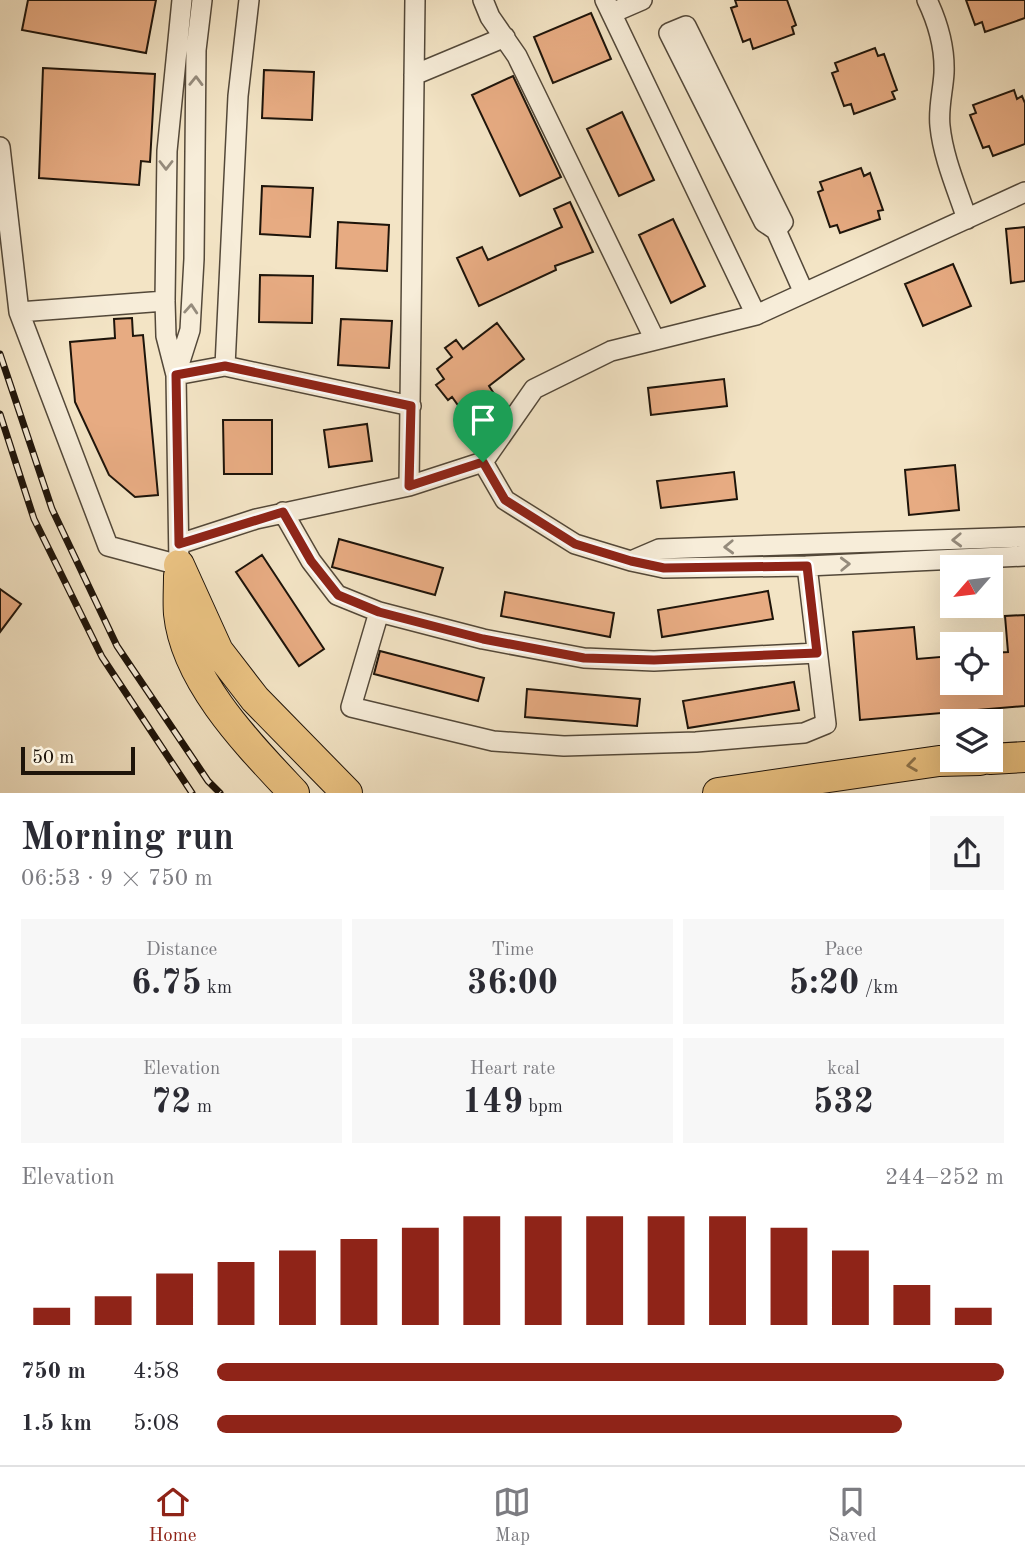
<!DOCTYPE html>
<html lang="en">
<head>
<meta charset="utf-8">
<style>
  :root { --surface:#fff; --page:#f7f7f7; --text:#2b2b33; --muted:#7c7c81; --line:#e1e1e2; --accent:#8f2418 }
  body { margin:0; font-family:"Old Standard TT",serif; background:var(--page); color:var(--text); height:100vh; display:flex; flex-direction:column; font-size:26px; white-space:nowrap }
  * { box-sizing:border-box; margin:0 }
  p { font-size:23px; color:var(--muted) }
  .icon { flex:none; width:38px; height:38px; fill:none; stroke:currentColor; stroke-width:2; stroke-linecap:round; stroke-linejoin:round }
  .map { position:relative; height:793px; overflow:hidden }
  .details { display:flex; flex-direction:column; background:var(--surface); flex:1 }
  .details>* { flex:none }
  .needle { width:46px; rotate:242deg }
  .fabs { position:absolute; left:940px; top:555px; display:grid; gap:14px }
  .fabs a { display:grid; place-items:center; width:63px; height:63px; border-radius:0px; background:var(--surface); box-shadow:0 7px 28px #0002; font-size:35px }
  .scale { position:absolute; left:21px; bottom:18px; width:114px; box-sizing:border-box; padding-left:7px; border:4px solid #1e140a; border-top:0; font-size:19px; line-height:24px; white-space:nowrap; color:#1e140a; -webkit-text-stroke:5px #f7edd9; paint-order:stroke }
  .pin { position:absolute; display:grid; place-items:center; width:60px; height:60px; color:#fff; margin:-72px -30px; border-radius:50% 50% 50% 0; rotate:-45deg; box-shadow:0 0 7px #0007 }
  .pin .icon { rotate:45deg }
  .round { display:grid; place-items:center; flex:none; width:74px; height:74px; border-radius:0px; background:var(--page) }
  .overview { display:flex; align-items:center; justify-content:space-between; height:119px; padding:0 21px }
  h1 { font-size:38px; font-weight:600; line-height:52px }
  .metrics { display:grid; grid-template-columns:repeat(3,1fr); gap:10px; height:119px; padding:7px 21px }
  .metrics div { display:grid; align-content:center; border-radius:0px; background:var(--page); text-align:center }
  .metrics b { font-size:35px; font-weight:600 }
  .metrics small { font-size:19px; font-weight:400 }
  .metrics p { font-size:19px }
  .chart { height:196px; padding:14px 21px }
  .chart p { display:flex; justify-content:space-between }
  .chart svg { width:100%; height:126px; margin-top:7px; stroke:var(--accent); stroke-width:6 }
  ul { padding:0 21px; list-style:none; font-size:23px }
  li { display:grid; grid-template-columns:112px 84px 1fr; align-items:center; height:52px }
  li i { height:18px; border-radius:9px; background:var(--accent) }
  .tabs { display:flex; justify-content:space-around; align-items:center; height:98px; border-top:2px solid var(--line); background:var(--surface); font-size:19px; color:var(--muted) }
  .tabs a { display:grid; justify-items:center; gap:4px }
  .tabs .current { color:var(--accent) }
  .map>svg:first-child { display:block }
  .building { fill:#e7ab82; stroke:#1e140a; stroke-width:2 }
  .lines { fill:none; stroke-linecap:round; stroke-linejoin:round }
  .minor-casing { stroke:#534839; stroke-width:22 }
  .highway-casing { stroke:#1e140a; stroke-width:32 }
  .minor { stroke:#f7edd9; stroke-width:19 }
  .highway { stroke:#eac282; stroke-width:30 }
  .rail-casing { stroke:#1e140a; stroke-width:7 }
  .rail { stroke:#f7edd9; stroke-width:4.5; stroke-dasharray:13; stroke-linecap:butt }
  .oneway { stroke:#958b7c }
  .oneway2 { stroke:#8e744c }
  .route-casing { stroke:#fff; stroke-width:14 }
  .route { stroke:#8f2418; stroke-width:9 }
</style>
</head>
<body>
<div class="map">
<svg width="1025" height="793" viewBox="0 0 1025 793">
  <rect width="100%" height="100%" fill="#f3e4c5"/>
  <filter id="stains"><feTurbulence type="fractalNoise" baseFrequency=".00286" numOctaves="4"/><feColorMatrix values="0 0 0 0 .2 0 0 0 0 .09 0 0 0 0 .02 0 0 0 .5 -.17"/></filter>
  <radialGradient id="worn" r=".72"><stop offset=".6" stop-color="#630" stop-opacity="0"/><stop offset="1" stop-color="#630" stop-opacity=".3"/></radialGradient>
  <!-- building -->
  <path class="building" d="M 28,0 L 156,0 L 146,53 L 22,30 Z
    M 735,0 L 787,0 L 796,25 L 792,27 L 794,34 L 753,49 L 750,39 L 743,42 L 731,8 L 737,6 Z
    M 966,0 L 1025,0 L 1025,18 L 985,32 L 982,22 L 975,25 Z
    M 591,13 L 611,59 L 553,83 L 534,37 Z
    M 875,48 L 878,56 L 884,54 L 897,90 L 892,92 L 895,99 L 854,114 L 851,104 L 844,106 L 832,73 L 838,71 L 835,63 Z
    M 43,68 L 155,74 L 150,162 L 141,161 L 139,185 L 39,178 Z
    M 264,70 L 314,72 L 312,120 L 262,118 Z
    M 513,76 L 561,177 L 520,196 L 472,95 Z
    M 1014,90 L 1017,99 L 1022,96 L 1025,103 L 1025,144 L 993,156 L 989,146 L 983,148 L 970,115 L 976,113 L 973,105 Z
    M 622,112 L 654,180 L 619,196 L 587,129 Z
    M 861,168 L 864,176 L 870,173 L 883,210 L 878,211 L 880,219 L 840,233 L 837,225 L 830,227 L 818,192 L 823,190 L 820,182 Z
    M 262,186 L 313,188 L 310,237 L 260,234 Z
    M 570,202 L 593,252 L 555,266 L 556,270 L 479,306 L 457,258 L 482,247 L 488,260 L 562,227 L 554,209 Z
    M 673,219 L 705,286 L 671,303 L 639,235 Z
    M 338,222 L 389,225 L 387,271 L 336,268 Z
    M 1025,227 L 1025,281 L 1011,283 L 1006,229 Z
    M 953,264 L 971,306 L 923,326 L 905,284 Z
    M 260,275 L 313,276 L 312,323 L 259,322 Z
    M 132,318 L 133,336 L 143,335 L 158,495 L 135,497 L 109,475 L 75,402 L 70,342 L 115,338 L 114,319 Z
    M 341,319 L 392,321 L 389,368 L 338,365 Z
    M 497,323 L 524,359 L 489,386 L 502,406 L 489,414 L 477,395 L 460,408 L 452,397 L 448,400 L 436,385 L 444,379 L 437,369 L 452,357 L 445,348 L 456,340 L 463,349 Z
    M 724,379 L 727,406 L 651,415 L 648,388 Z
    M 223,420 L 272,420 L 272,474 L 224,474 Z
    M 367,424 L 372,461 L 329,467 L 324,430 Z
    M 955,465 L 959,510 L 909,515 L 905,470 Z
    M 734,472 L 737,499 L 661,508 L 657,481 Z
    M 339,539 L 443,568 L 435,595 L 332,567 Z
    M 262,555 L 324,649 L 299,666 L 236,572 Z
    M 0,589 L 21,604 L 0,632 Z
    M 768,591 L 773,619 L 662,637 L 658,610 Z
    M 505,592 L 614,613 L 610,637 L 501,616 Z
    M 1025,615 L 1025,706 L 860,720 L 853,632 L 914,627 L 917,659 L 952,656 L 952,682 L 990,682 L 990,653 L 1008,652 L 1005,616 Z
    M 380,651 L 484,678 L 478,701 L 374,674 Z
    M 794,682 L 799,710 L 688,728 L 683,701 Z
    M 527,689 L 640,699 L 637,726 L 525,717 Z"/>
  <g class="lines">
    <!-- minor casing -->
    <g class="minor-casing">
      <path id="minor" d="M 483,0 L 490,17 L 517,56 L 655,340
        M 605,0 L 756,315
        M 927,0 C 938,23 945,47 944,73 C 943,91 938,108 940,126 C 943,157 957,189 967,219
        M 612,13 L 642,0
        M 414,75 L 505,37
        M 0,147 L 19,312 L 108,546 L 179,565 L 176,375 L 166,336 L 165,301 L 167,151 L 182,0
        M 776,230 L 783,222 L 686,26 L 669,33 L 764,222 L 776,230 L 804,293
        M 19,312 L 165,301
        M 225,366 L 238,96 L 249,0
        M 176,374 L 190,330 L 194,259 L 196,50 L 202,0
        M 176,375 L 225,366 L 411,406
        M 483,462 L 505,500 L 575,544 L 631,561 L 664,568 L 807,566 L 1025,556
        M 409,486 L 415,0
        M 283,512 L 311,561 L 337,595 L 379,612 L 483,639 L 584,658 L 654,661 L 817,653
        M 179,544 L 256,519 L 409,486 L 483,462 L 534,389 L 611,351 L 756,315 L 1025,192
        M 631,561 L 659,549 L 1025,537
        M 379,612 L 351,707 L 493,741 L 564,746 L 696,742 L 804,733 L 826,724 L 807,566"/>
    </g>
    <!-- highway casing -->
    <g class="highway-casing">
      <path id="highway" d="M 179,565 L 218,651 L 255,699 L 347,793
        M 179,576 C 179,588 178,602 179,614 C 186,682 250,746 294,793
        M 990,759 L 1025,757
        M 718,793 L 939,761 L 980,760"/>
    </g>
    <!-- minor -->
    <use href="#minor" class="minor"/>
    <!-- highway -->
    <use href="#highway" class="highway"/>
    <!-- rail casing -->
    <g class="rail-casing">
      <path id="rail" d="M 0,354 L 52,509 L 117,646 L 208,781 L 220,793
        M 0,414 L 34,519 L 102,657 L 192,793"/>
    </g>
    <!-- rail -->
    <use href="#rail" class="rail"/>
  </g>
  <!-- one-way arrows -->
  <defs><path id="oneway-chevron" d="M-2-3.5L2.5 0L-2 3.5" fill="none" stroke-width="1.6" stroke-linecap="round" stroke-linejoin="round" transform="scale(1.75)"/></defs>
  <g class="oneway">
    <use href="#oneway-chevron" transform="translate(196 81) rotate(-89)"/>
    <use href="#oneway-chevron" transform="translate(166 165) rotate(90)"/>
    <use href="#oneway-chevron" transform="translate(191 309) rotate(-86)"/>
    <use href="#oneway-chevron" transform="translate(957 540) rotate(178)"/>
    <use href="#oneway-chevron" transform="translate(729 547) rotate(178)"/>
    <use href="#oneway-chevron" transform="translate(845 564) rotate(-2)"/>
  </g>
  <use class="oneway2" href="#oneway-chevron" transform="translate(912 765) rotate(172)"/>
  <g class="lines">
    <!-- route casing -->
    <g class="route-casing">
      <path id="route" d="M 225,366 L 411,406 L 409,486 L 483,462 L 505,500 L 575,544 L 631,561 L 664,568 L 807,566 L 817,653 L 654,660 L 584,658 L 483,639 L 379,612 L 338,595 L 311,561 L 283,512 L 179,544 L 176,375 Z"/>
    </g>
    <!-- route -->
    <use href="#route" class="route"/>
  </g>
  <rect width="100%" height="100%" filter="url(#stains)"/>
  <rect width="100%" height="100%" fill="url(#worn)"/>
</svg>
<div class="fabs">
<a><svg class="needle" viewBox="-14 -14 28 28"><path d="M0-13l5 13h-10z" fill="#e53935"/><path d="M0 13l5-13h-10z" fill="#7c7c81"/></svg></a>
<a><svg class="icon" aria-label="locate" viewBox="0 0 24 24"><circle cx="12" cy="12" r="6"/><path d="M12 2v4M12 18v4M2 12h4M18 12h4"/></svg></a>
<a><svg class="icon" aria-label="layers" viewBox="0 0 24 24"><path d="M12 4l9 5-9 5-9-5zM3 14l9 5 9-5"/></svg></a>
</div>
<div class="scale">50 m</div>
<div class="pin" style="left:483px;top:462px;background:#1e9e55"><svg class="icon" aria-label="arrive" viewBox="0 0 24 24"><path d="M6 21V4h12l-3 4 3 4H6"/></svg></div>
</div>
<section class="details">
<div class="overview"><div><h1>Morning run</h1><p>06:53 · 9 × 750 m</p></div><a class="round"><svg class="icon" aria-label="share" viewBox="0 0 24 24"><path d="M12 15V3M7 8l5-5 5 5M5 13v7h14v-7"/></svg></a></div>
<div class="metrics">
<div><p>Distance</p><b>6.75<small> km</small></b></div>
<div><p>Time</p><b>36:00</b></div>
<div><p>Pace</p><b>5:20<small> /km</small></b></div>
</div>
<div class="metrics">
<div><p>Elevation</p><b>72<small> m</small></b></div>
<div><p>Heart rate</p><b>149<small> bpm</small></b></div>
<div><p>kcal</p><b>532</b></div>
</div>
<div class="chart"><p><span>Elevation</span>244–252 m</p>
<svg viewBox="0 0 160 44" preserveAspectRatio="none"><path d="M5 44V38M15 44V34M25 44V26M35 44V22M45 44V18M55 44V14M65 44V10M75 44V6M85 44V6M95 44V6M105 44V6M115 44V6M125 44V10M135 44V18M145 44V30M155 44V38"/></svg>
</div>
<ul>
<li><b>750 m</b>4:58<i style="width:100%"></i></li>
<li><b>1.5 km</b>5:08<i style="width:87%"></i></li>
</ul>
</section>
<nav class="tabs">
<a class="current"><svg class="icon" aria-label="home" viewBox="0 0 24 24"><path d="M3 11l9-7 9 7M6 9v11h12V9"/></svg>Home</a>
<a><svg class="icon" aria-label="map" viewBox="0 0 24 24"><path d="M3 6l6-2 6 2 6-2v14l-6 2-6-2-6 2zM9 4v14M15 6v14"/></svg>Map</a>
<a><svg class="icon" aria-label="saved" viewBox="0 0 24 24"><path d="M7 4h10v16l-5-4-5 4z"/></svg>Saved</a>
</nav>
</body>
</html>
